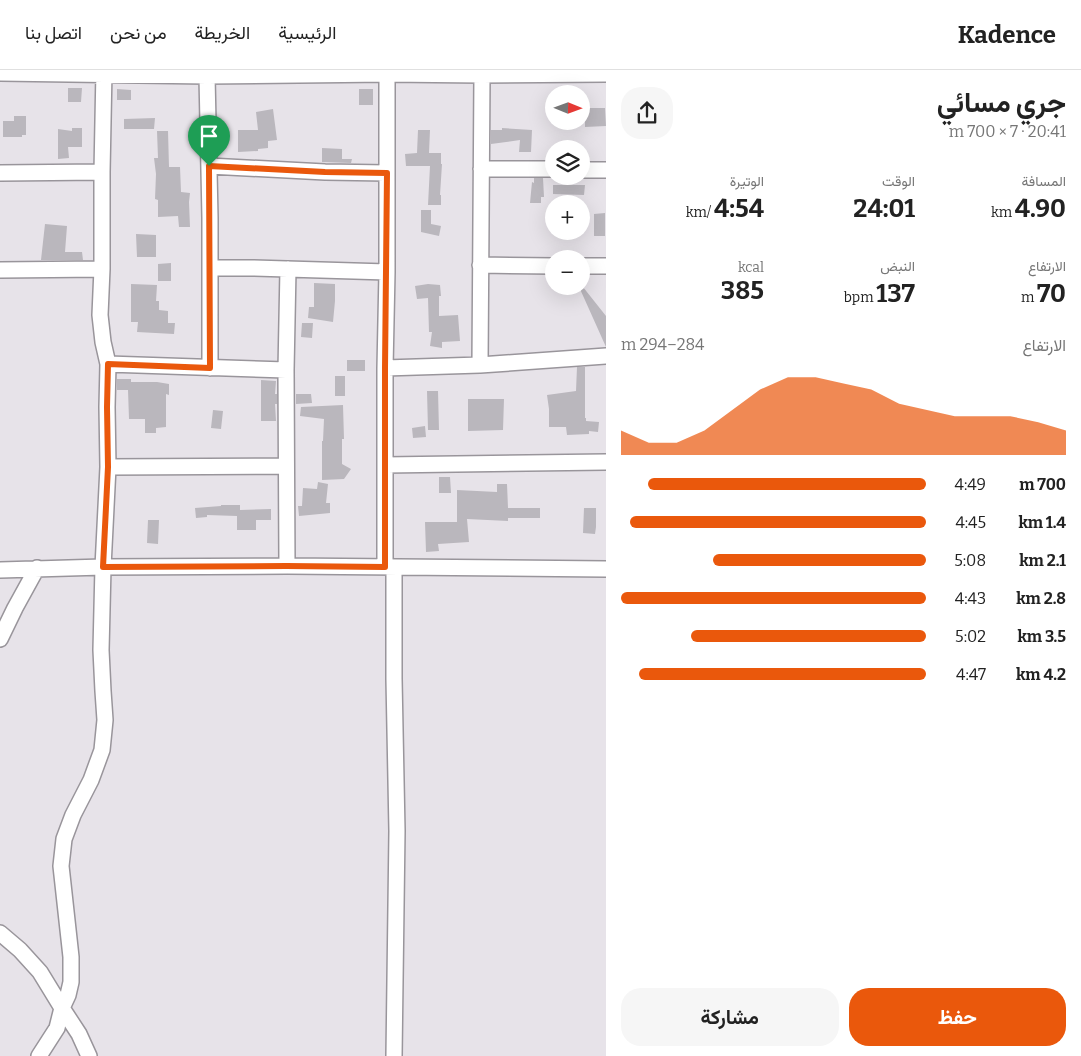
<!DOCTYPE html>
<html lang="ar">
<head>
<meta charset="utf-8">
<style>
  :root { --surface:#fff; --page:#f6f6f6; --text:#222; --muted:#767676; --line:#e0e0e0; --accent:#ea580c }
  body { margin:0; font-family:Bitter,Vazirmatn,serif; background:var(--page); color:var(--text); direction:rtl; height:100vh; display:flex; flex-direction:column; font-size:19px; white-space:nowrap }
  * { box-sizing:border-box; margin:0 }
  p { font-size:16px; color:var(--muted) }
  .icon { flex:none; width:28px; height:28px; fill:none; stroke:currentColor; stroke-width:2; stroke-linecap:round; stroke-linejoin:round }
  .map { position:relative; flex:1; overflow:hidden; direction:ltr }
  .details { display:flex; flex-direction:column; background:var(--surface); width:475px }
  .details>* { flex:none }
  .needle { width:32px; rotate:91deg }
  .fabs { position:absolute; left:545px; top:15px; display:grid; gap:10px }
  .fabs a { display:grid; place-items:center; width:45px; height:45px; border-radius:50%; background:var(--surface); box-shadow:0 5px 20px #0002; font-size:25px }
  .pin { position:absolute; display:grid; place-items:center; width:42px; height:42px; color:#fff; margin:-51px -21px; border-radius:50% 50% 50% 0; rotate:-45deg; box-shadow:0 0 5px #0007 }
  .pin .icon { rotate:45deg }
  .round { display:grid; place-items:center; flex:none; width:52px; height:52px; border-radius:20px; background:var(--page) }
  .head { display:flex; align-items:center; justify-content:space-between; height:85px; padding:0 15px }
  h1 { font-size:28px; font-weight:700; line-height:38px }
  .metrics { display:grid; grid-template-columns:repeat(3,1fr); gap:8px; height:85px; padding:5px 15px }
  .metrics div { display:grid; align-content:center }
  .metrics b { font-size:25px; font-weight:700 }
  .metrics small { font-size:14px; font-weight:400 }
  .metrics p { font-size:14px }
  .chart { height:140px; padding:10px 15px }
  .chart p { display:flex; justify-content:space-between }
  .chart svg { width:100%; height:90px; margin-top:5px; fill:var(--accent); opacity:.7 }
  .primary-button { display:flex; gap:10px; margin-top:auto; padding:10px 15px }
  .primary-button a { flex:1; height:58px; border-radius:20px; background:var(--accent); color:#fff; font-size:20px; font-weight:700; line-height:58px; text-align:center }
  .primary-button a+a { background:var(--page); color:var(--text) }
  ul { padding:0 15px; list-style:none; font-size:16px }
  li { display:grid; grid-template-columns:80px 60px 1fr; align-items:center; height:38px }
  li i { height:12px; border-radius:6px; background:var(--accent) }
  header { display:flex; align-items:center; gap:30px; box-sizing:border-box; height:70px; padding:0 25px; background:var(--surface); border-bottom:1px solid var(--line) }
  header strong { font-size:24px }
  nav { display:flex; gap:28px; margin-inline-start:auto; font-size:18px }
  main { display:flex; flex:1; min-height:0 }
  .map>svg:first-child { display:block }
  .building { fill:#bab7bd }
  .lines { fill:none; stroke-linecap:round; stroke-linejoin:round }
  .street-casing { stroke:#99959b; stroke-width:18 }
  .street { stroke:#fff; stroke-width:15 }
  .route-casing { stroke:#fff; stroke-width:10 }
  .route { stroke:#ea580c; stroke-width:6 }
</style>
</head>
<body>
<header>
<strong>Kadence</strong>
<nav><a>الرئيسية</a><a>الخريطة</a><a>من نحن</a><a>اتصل بنا</a></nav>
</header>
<main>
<section class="details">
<div class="head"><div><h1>جري مسائي</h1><p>20:41 · 7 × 700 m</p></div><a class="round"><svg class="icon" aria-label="share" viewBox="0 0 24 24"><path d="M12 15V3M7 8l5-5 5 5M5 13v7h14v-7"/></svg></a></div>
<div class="metrics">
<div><p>المسافة</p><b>4.90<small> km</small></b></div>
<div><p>الوقت</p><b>24:01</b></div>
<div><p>الوتيرة</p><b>4:54<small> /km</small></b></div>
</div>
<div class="metrics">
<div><p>الارتفاع</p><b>70<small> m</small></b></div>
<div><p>النبض</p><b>137<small> bpm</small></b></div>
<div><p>kcal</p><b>385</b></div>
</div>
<div class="chart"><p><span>الارتفاع</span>284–294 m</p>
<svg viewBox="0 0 160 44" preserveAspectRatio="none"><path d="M0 44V32L10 38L20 38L30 32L40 22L50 12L60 6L70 6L80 9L90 12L100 19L110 22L120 25L130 25L140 25L150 28L160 32V44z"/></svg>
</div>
<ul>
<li><b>700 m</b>4:49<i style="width:91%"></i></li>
<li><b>1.4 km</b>4:45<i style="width:97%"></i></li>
<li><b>2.1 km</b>5:08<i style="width:70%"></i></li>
<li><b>2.8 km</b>4:43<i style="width:100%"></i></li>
<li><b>3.5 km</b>5:02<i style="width:77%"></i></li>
<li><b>4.2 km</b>4:47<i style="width:94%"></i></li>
</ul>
<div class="primary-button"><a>حفظ</a><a>مشاركة</a></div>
</section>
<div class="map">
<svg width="606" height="986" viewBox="0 0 606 986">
  <rect width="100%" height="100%" fill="#e7e3e9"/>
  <!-- building -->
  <path class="building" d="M 68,18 L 82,18 L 81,32 L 68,32 Z
    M 117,19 L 131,20 L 131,30 L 117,30 Z
    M 359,19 L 373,19 L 373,35 L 359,35 Z
    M 585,38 L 605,38 L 606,56 L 585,57 Z
    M 273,39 L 277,70 L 268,71 L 268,78 L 258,79 L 258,81 L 238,82 L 238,60 L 258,60 L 256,42 Z
    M 14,46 L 26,46 L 26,65 L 22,65 L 22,67 L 3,67 L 3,51 L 14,51 Z
    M 155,48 L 154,59 L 124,59 L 124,49 Z
    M 72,58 L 82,58 L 82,77 L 68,77 L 69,88 L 58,89 L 58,59 L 72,61 Z
    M 502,58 L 532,60 L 531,82 L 519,82 L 520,70 L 491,74 L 491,60 L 502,60 Z
    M 418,60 L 430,60 L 429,83 L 441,83 L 441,94 L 442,94 L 440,125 L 441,125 L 441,135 L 428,135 L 430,96 L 406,96 L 405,84 L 417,83 Z
    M 157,61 L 168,61 L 169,97 L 180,97 L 181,122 L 190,123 L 189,132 L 190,157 L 179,157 L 178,146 L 158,147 L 158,130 L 155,129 L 156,104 L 154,88 L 158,88 Z
    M 322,78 L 342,79 L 342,89 L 352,89 L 351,93 L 322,92 Z
    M 534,108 L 543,108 L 544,127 L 541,127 L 541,133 L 530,133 L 532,112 L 534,113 Z
    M 553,115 L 585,115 L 584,125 L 553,124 Z
    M 421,140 L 431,140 L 431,154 L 441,156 L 439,166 L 421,162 Z
    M 605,143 L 605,166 L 594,166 L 594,144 Z
    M 45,154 L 67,156 L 65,182 L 82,182 L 83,190 L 41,190 Z
    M 136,164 L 156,165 L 156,187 L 137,187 Z
    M 171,193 L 171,211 L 158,211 L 158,194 Z
    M 314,213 L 335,214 L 335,231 L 333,252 L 308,248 L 309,237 L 314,237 Z
    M 131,214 L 157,215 L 156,231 L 159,231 L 159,240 L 168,241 L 168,253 L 175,253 L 174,264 L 137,262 L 138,252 L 131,252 Z
    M 428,214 L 440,215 L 441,226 L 439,226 L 439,246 L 458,245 L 460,271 L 442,272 L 442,278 L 430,276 L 432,262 L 429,262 L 428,228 L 417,229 L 415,216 Z
    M 583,217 L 606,246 L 606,277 L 580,219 Z
    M 302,253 L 313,253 L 312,268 L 301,267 Z
    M 347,290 L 365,290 L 365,301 L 347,301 Z
    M 577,297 L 585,297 L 585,348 L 586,348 L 586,351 L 599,352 L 598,362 L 589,361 L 589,364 L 567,365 L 566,357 L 549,357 L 549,339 L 547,325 L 576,321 Z
    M 335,306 L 345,306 L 345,326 L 335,326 Z
    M 117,309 L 131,309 L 131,312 L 157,312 L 169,314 L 169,325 L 166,324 L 166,357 L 156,358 L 156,363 L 145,363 L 145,349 L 129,349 L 128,320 L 117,320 Z
    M 261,310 L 276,311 L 275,324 L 277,324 L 277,334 L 275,334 L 276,351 L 261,351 Z
    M 427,321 L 438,321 L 439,360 L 428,360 Z
    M 296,324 L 311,324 L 312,333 L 296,334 Z
    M 468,329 L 504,329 L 503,360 L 468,361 Z
    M 343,335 L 344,369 L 342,369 L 342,394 L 351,399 L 344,409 L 322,410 L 322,371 L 323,371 L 324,349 L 300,346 L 301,337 Z
    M 213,340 L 223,341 L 221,359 L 211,358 Z
    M 425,356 L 426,367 L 413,368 L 412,358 Z
    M 439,407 L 450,407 L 451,423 L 439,423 Z
    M 318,412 L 328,414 L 326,433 L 330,433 L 330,443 L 299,446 L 298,436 L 302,436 L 303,418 L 317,419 Z
    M 497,414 L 507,414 L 508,438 L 540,438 L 540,448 L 508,448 L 508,451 L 467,449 L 469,472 L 438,474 L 439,481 L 426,482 L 425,452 L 457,452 L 457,420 L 497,422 Z
    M 221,435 L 240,435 L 240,440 L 271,439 L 271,450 L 256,450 L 256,460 L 237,460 L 237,446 L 207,445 L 207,447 L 196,448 L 195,438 L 221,436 Z
    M 584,438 L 596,438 L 596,457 L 595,464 L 583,463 Z
    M 148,450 L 159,450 L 158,474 L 147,473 Z"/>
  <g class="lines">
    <!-- street casing -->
    <g class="street-casing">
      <path id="street" d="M 0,3 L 207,6 L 387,4 L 482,5 L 606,4
        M 207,6 L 210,148 L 210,298
        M 209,96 L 325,102 L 387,103
        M 481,99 L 554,99
        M 581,100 L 606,100
        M 0,103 L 102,102
        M 480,195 L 554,196
        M 581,196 L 606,196
        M 210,198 L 252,198 L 387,202
        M 0,200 L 102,199
        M 108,294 L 286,300
        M 480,295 L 482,5
        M 385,298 L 480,295 L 606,286
        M 385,395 L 606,392
        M 108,397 L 286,396
        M 287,496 L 286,300 L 288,199
        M 385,497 L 385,298 L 387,202 L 387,0
        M 0,500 L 103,497 L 287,496 L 606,499
        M 0,569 L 15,538 L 37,498
        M 0,863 L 20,880 L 40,902 L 62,938 L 57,958 L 39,986
        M 89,986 L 79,964 L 62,938 L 68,925 L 71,912 L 71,887 L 61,796 L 64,769 L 73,745 L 91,710 L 102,680 L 105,650 L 103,621 L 101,580 L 103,497 L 108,397 L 107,337 L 108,294 L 103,272 L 100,245 L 102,199 L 102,102 L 104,0
        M 394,986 L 397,761 L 394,609 L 394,497"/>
    </g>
    <!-- street -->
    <use href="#street" class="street"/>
  </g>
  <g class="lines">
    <!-- route casing -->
    <g class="route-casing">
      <path id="route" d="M 209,96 L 325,102 L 387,103 L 385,298 L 385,497 L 286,496 L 103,497 L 108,397 L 107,337 L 108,294 L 210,298 Z"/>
    </g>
    <!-- route -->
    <use href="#route" class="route"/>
  </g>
</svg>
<div class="fabs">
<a><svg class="needle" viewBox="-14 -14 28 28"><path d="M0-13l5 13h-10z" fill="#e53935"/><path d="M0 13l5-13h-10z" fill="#767676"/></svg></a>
<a><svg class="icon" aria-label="layers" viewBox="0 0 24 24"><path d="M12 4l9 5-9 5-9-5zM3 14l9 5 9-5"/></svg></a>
<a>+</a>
<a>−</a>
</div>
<div class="pin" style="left:209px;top:96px;background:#1e9e55"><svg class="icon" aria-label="arrive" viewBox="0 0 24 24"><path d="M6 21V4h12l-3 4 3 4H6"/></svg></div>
</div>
</main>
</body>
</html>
